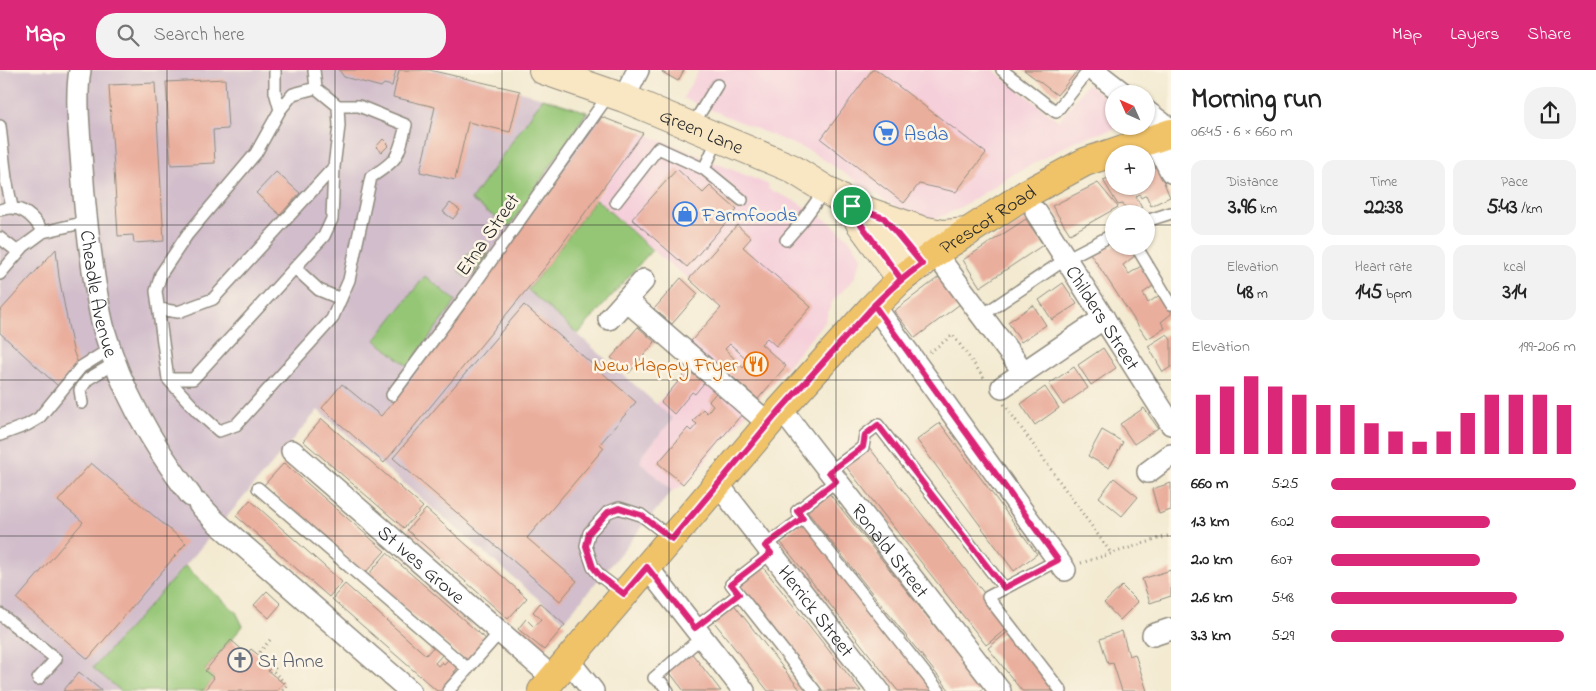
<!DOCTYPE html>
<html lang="en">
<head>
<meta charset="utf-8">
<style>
  :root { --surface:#fff; --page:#f2f2f2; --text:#222; --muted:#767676; --accent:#db2777 }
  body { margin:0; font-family:"Indie Flower",sans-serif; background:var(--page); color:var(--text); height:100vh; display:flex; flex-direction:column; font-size:19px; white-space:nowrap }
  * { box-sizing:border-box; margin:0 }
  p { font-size:16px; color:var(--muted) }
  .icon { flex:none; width:28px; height:28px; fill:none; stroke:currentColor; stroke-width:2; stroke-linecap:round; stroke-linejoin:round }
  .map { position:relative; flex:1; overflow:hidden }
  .details { display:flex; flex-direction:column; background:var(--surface); width:425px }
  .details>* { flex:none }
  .needle { width:32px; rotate:315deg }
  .fabs { position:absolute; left:1105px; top:15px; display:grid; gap:10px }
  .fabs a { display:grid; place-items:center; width:50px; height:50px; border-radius:50%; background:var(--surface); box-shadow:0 1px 4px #0004; font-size:25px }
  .pin { position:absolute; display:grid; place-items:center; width:42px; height:42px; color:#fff; margin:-21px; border:2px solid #fff; border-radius:50%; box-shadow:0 1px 5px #0007 }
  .round { display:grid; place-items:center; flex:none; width:52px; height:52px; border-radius:20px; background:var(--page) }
  .summary { display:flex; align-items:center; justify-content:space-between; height:85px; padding:0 20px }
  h1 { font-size:28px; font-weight:700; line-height:38px }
  .stats { display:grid; grid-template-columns:repeat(3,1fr); gap:8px; height:85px; padding:5px 20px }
  .stats div { display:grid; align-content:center; border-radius:12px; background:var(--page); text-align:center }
  .stats b { font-size:21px; font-weight:700 }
  .stats small { font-size:14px; font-weight:400 }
  .stats p { font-size:14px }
  .chart { height:140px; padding:10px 20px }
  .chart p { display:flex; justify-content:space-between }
  .chart svg { width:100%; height:90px; margin-top:5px; stroke:var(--accent); stroke-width:6 }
  ul { padding:0 20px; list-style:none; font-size:16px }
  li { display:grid; grid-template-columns:80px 60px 1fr; align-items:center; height:38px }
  li i { height:12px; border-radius:6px; background:var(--accent) }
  header { display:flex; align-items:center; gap:30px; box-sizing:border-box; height:70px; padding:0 25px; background:var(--accent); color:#fff }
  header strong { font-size:24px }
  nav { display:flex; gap:28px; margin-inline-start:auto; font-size:18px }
  .search { width:350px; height:45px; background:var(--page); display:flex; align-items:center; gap:12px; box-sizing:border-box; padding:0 18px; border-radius:20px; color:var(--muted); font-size:19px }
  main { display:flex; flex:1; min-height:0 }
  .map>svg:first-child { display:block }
  .built { fill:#f5cfda }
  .industrial { fill:#d1bdcb }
  .green { fill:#95c676; stroke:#607850 }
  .building { fill:#eaae9d; fill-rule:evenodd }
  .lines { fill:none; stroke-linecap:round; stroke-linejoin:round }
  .lane-casing { stroke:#8f8a7e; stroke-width:14 }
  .street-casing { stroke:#8f8a7e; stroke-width:24 }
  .secondary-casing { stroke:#8f8a7e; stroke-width:30 }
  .primary-casing { stroke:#8f8a7e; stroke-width:30 }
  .path { stroke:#8f8a7e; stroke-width:3; stroke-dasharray:1 4; stroke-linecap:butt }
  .lane { stroke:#fff; stroke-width:11 }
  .street { stroke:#fff; stroke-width:21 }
  .secondary { stroke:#f9e7c3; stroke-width:28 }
  .primary { stroke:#f0c369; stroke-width:28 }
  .tree { fill:#979b82 }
  .route-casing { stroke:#fff; stroke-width:10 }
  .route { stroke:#db2777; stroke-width:6 }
  .grid { fill:none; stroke:#2b2b2b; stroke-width:1; stroke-opacity:0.55 }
  .labels { text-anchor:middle; stroke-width:5; stroke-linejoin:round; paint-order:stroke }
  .street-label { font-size:20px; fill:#2b2b2b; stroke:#fcf5e5 }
  .shop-label { font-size:20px; fill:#366cbe; stroke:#fcf5e5; text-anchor:start }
  .food-label { font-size:20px; fill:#c56008; stroke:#fcf5e5; text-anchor:end }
  .worship-label { font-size:20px; fill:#5b616d; stroke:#fcf5e5; text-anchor:start }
</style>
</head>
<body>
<header>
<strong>Map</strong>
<div class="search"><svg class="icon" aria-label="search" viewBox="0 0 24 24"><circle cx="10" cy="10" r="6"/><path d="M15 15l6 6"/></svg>Search here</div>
<nav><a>Map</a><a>Layers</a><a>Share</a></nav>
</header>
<main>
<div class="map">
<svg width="1171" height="621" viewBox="0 0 1171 621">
  <rect width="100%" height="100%" fill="#fcf5e5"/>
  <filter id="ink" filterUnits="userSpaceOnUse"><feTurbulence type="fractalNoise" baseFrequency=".02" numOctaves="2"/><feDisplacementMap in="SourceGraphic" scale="10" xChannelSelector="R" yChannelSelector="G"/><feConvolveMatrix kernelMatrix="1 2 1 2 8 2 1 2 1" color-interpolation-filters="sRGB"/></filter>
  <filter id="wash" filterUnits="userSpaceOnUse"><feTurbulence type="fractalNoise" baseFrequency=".0096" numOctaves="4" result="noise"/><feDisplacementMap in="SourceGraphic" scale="20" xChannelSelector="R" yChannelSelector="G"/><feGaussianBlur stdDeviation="1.12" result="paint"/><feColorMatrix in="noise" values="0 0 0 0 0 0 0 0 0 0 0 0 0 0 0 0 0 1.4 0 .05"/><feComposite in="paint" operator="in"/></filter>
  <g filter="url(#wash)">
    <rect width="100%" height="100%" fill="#f3ead1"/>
    <!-- built -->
    <path class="built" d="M 699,0 L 993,0 L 1059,51 L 1087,14 L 1114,34 L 1114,56 L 1123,56 L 1075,71 L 1014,104 L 956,140 L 927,152 L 891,134 L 812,82 L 683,28 Z
      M 643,63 L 769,115 L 768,119 L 795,131 L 831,153 L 849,169 L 862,187 L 854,209 L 832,232 L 825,252 L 686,414 L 672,421 L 639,392 L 643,384 L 673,349 L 656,335 L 695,291 L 684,280 L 720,238 L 689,209 L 652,180 L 596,129 Z"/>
    <!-- industrial -->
    <path class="industrial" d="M 0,0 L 438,0 L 520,21 L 602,47 L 643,63 L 528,220 L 673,349 L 643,384 L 640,392 L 672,421 L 564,551 L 318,340 L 185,496 L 93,598 L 121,621 L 0,621 Z"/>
    <!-- green -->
    <path class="green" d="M 543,28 L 587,42 L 509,157 L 471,130 Z
      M 596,129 L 652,180 L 578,264 L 528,220 Z
      M 482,175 L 488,180 C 486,186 475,205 469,207 C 465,208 462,204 459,201 C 461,191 471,178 482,175 Z
      M 425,206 L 456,231 L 408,296 L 375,270 Z
      M 185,496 L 236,542 L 243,556 L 205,600 L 214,608 L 204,621 L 121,621 L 93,598 Z"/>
    <g id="blocks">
      <!-- building -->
      <path class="building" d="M 339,0 L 396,0 L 392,16 L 384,14 L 381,17 L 344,7 Z
        M 399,0 L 429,0 L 520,21 L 510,62 L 468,52 L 455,110 L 420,102 L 435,37 L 393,27 Z
        M 663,0 L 684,0 L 678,11 L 662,2 Z
        M 872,0 L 877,0 L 986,83 L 956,122 L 919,114 L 904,133 L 821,69 Z
        M 1024,0 L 1078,0 L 1057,25 Z
        M 225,9 L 228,59 L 213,60 L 215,93 L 171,95 L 166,12 Z
        M 155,13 L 164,171 L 134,173 L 133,165 L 118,166 L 109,15 Z
        M 602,47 L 643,63 L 547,195 L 384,393 L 322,338 L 342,314 L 381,346 L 406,317 Z
        M 383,69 L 389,75 L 382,82 L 376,77 Z
        M 1155,91 L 1170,127 L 1151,136 L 1146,125 L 1141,128 L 1139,124 L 1136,127 L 1142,138 L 1129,144 L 1123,134 L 1118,135 L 1103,110 L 1114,106 L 1114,116 L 1146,116 L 1146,94 Z
        M 677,99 L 703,123 L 710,116 L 737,140 L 687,197 L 632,149 Z
        M 276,102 L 300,123 L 280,145 L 256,123 Z
        M 1098,113 L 1118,137 L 1070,164 L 1052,136 Z
        M 450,133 L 460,140 L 453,149 L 443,142 Z
        M 1026,149 L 1043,175 L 980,217 L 963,190 Z
        M 737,155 L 751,168 L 743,177 L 811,237 L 776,276 L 767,268 L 761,274 L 786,296 L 758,329 L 691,271 L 721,238 L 689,209 ZM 730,274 L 749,291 L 743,298 L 725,279 Z
        M 1108,172 L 1112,178 L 1115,176 L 1130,176 L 1136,185 L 1123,195 L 1129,204 L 1141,196 L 1153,216 L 1143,223 L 1148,233 L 1160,225 L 1171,241 L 1171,244 L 1161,252 L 1165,258 L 1147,269 L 1090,183 Z
        M 56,179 L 59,207 L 73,280 L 78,294 L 58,316 L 0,263 L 0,241 Z
        M 939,207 L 960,234 L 915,268 L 894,241 Z
        M 681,208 L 698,224 L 672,254 L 654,239 Z
        M 1063,213 L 1077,234 L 1052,250 L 1039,230 Z
        M 524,235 L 636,332 L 600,374 L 604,378 L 527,468 L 577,511 L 560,531 L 393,388 Z
        M 1033,235 L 1046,255 L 1021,272 L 1008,252 Z
        M 638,257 L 655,272 L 629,303 L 611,288 Z
        M 1167,264 L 1171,270 L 1171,297 L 1163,302 L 1148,276 Z
        M 1103,278 L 1116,298 L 1091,315 L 1078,295 Z
        M 1074,297 L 1088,318 L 1063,335 L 1049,314 Z
        M 688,300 L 704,313 L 695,324 L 692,322 L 674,344 L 661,332 Z
        M 1045,317 L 1059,338 L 1035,355 L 1021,334 Z
        M 716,323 L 742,344 L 683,414 L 658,393 L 688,358 L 691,361 L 697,354 L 693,351 L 703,339 L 707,343 L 713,335 L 709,331 Z
        M 1144,338 L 1158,358 L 1134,374 L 1120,354 Z
        M 322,349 L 423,437 L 404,458 L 303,371 Z
        M 940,353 L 1037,484 L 1014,501 L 917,370 Z
        M 1102,360 L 1123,372 L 1109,398 L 1088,386 Z
        M 868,376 L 1010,556 L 986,575 L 844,394 Z
        M 91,393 L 186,473 L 88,589 L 17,529 L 83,452 L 58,431 Z
        M 284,393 L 385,481 L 365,503 L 264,415 Z
        M 1114,408 L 1138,427 L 1122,446 L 1099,427 Z
        M 1171,413 L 1171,440 L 1159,444 L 1152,419 Z
        M 828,422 L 984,618 L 980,621 L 950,621 L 806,440 Z
        M 250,430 L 342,512 L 329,527 L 236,446 Z
        M 426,439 L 527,528 L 508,549 L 407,460 Z
        M 803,451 L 937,621 L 898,621 L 779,470 Z
        M 387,483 L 487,570 L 467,592 L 368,505 Z
        M 762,496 L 861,621 L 823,621 L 739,514 Z
        M 1171,500 L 1171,526 L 1150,533 L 1142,509 Z
        M 345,514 L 426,585 L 435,575 L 444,583 L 435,593 L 438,596 L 442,592 L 444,594 L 449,589 L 459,597 L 454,602 L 458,605 L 443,621 L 437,621 L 332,529 Z
        M 1122,516 L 1138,532 L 1120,550 L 1104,533 Z
        M 267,521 L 281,534 L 269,548 L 254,535 Z
        M 732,532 L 801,621 L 768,621 L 711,548 Z
        M 540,533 L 565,555 L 544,580 L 518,559 L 526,549 L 534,557 L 541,549 L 533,542 Z
        M 1010,560 L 1059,621 L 1022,621 L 988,578 Z
        M 1122,561 L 1129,586 L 1135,584 L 1147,621 L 1122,621 L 1113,593 L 1108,594 L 1100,569 Z
        M 231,570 L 247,584 L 251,579 L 272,596 L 268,601 L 283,613 L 277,621 L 204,621 L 214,608 L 205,601 Z
        M 690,581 L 721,621 L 684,621 L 667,599 Z
        M 79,602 L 102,621 L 63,621 Z"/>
    </g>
  </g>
  <g filter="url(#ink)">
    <use href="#blocks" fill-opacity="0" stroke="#8f8a7e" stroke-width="1"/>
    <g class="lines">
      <!-- lane casing -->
      <g class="lane-casing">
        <path id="lane" d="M 275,0 L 275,22 L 280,40 L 256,83 L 187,165 L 161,204 L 156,221 L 168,309 L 198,342 L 219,361 L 236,355 L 332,249 L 349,210 L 371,107 C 399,89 398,87 406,55 L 359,36 L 338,36 L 316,18 L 314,0
          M 1002,0 L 1056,42 L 1089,0
          M 280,40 L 293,24 L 316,18
          M 0,56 L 6,109 L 12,137
          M 692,56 L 717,15
          M 704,99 L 742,130
          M 616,132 L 658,78 L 704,99 L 718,69
          M 0,140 C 20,133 33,146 43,162
          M 1146,151 L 1171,143
          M 0,168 L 18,182
          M 786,170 L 800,154 L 825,120
          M 1136,176 L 1171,234
          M 295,198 L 319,220 L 341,229
          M 0,204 L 24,176 L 43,162 L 86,152
          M 159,239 L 178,242 L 213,229 L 334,97 L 339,56 L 338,36
          M 981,246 L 1066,189 L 1114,164
          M 168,309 L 193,309 L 324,166 L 332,149 L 334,97
          M 392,325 L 471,219 L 610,23
          M 82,333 L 80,320 L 88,309 L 115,293
          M 0,365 L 27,355 L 39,348 L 81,297 L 110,279
          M 829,402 L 863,377 L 865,365 L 878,355 L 1004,518
          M 836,411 L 797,441 L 939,621
          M 258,418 L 468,599
          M 765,476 L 803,448
          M 771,483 L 731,514 L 815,621
          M 1058,490 L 988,527 L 1061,621
          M 624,524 L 600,506 L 593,497 L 586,476 L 589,463 L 608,442 L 619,438 L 641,445 L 671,468
          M 0,544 L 56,589 L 38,609
          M 695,558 L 739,524
          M 448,621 L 500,562
          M 668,621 L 662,613 L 654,608 L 702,567"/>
      </g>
      <!-- street casing -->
      <g class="street-casing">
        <g id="street">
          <path id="s1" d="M 80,0 C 75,30 80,67 82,98 C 84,132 88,166 93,200 C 96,221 99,242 105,263 C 122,322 154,377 191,426"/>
          <path d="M 1093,0 L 1124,24"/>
          <path d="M 624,28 L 638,0"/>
          <path d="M 1146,41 L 1171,60"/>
          <path d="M 1154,69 L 1171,102"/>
          <path id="s2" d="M 1036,142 L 1171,354"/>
          <path d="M 935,183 L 1023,301"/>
          <path d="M 626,230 L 769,354"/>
          <path d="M 874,235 L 1065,500"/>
          <path d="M 609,249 L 644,210"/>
          <path d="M 1002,317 L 1104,248"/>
          <path id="s3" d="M 781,339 L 1000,621"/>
          <path id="s4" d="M 292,381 L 553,608"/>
          <path d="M 1148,402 L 1171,385"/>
          <path id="s5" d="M 717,413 L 879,621"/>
          <path d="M 199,434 L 215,451 L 410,621"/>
          <path d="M 647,497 L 744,621"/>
          <path d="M 1153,565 L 1171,559"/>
          <path d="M 568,590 L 593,621"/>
        </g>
      </g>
      <!-- secondary casing -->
      <g class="secondary-casing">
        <g id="secondary">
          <path id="s6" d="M 543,0 L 624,28 L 791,98 L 852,136 L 921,160 L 943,164 L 968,162"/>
          <path d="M 852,136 L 860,153 L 901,209"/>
          <path d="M 884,148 L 922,194"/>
        </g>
      </g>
      <!-- primary casing -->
      <g class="primary-casing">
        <g id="primary">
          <path id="s7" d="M 542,621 L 781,339 L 871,239 L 901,209 L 935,183 L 1026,124 L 1085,92 L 1171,63"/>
        </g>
      </g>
      <!-- path -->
      <path class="path" d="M 930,282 L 953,265 L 985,309
        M 1004,334 L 1111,483
        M 1081,493 L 1171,465
        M 270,570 L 259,583 L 276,597 L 273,601 L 287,615 L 282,621"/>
      <!-- lane -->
      <use href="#lane" class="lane"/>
      <!-- street -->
      <use href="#street" class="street"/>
      <!-- secondary -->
      <use href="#secondary" class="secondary"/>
      <!-- primary -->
      <use href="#primary" class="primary"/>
    </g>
    <!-- trees -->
    <g class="tree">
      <circle cx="479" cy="184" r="7"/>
      <circle cx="468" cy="197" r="7"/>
    </g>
  </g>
  <g class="lines" filter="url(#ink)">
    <!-- route casing -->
    <g class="route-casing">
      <path id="route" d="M 852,136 L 860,153 L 901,209 C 891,219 881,229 871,239 L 781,339 L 672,469 L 641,445 L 619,438 L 608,442 L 589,463 L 586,476 L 593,497 L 600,506 L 624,524 L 647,497 L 695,558 L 739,524 L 731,514 L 771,483 L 765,476 L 803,448 L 797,441 L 836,411 L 829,402 L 863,377 L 865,365 L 878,355 L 1004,518 L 1058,490 L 874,235 C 889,220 904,207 922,194 L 884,148 L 852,136"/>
    </g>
    <!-- route -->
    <use href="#route" class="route"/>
  </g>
  <!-- grid -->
  <path class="grid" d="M 167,0 L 167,621M 335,0 L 335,621M 502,0 L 502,621M 669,0 L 669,621M 836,0 L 836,621M 1004,0 L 1004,621M 0,155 L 1114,155M 1146,155 L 1171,155M 0,310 L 1171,310M 0,466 L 1171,466"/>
  <!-- icons -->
  <defs>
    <g id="supermarket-ring" transform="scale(1.25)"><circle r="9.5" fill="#fcf5e5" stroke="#3f7fe0" stroke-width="1.5"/><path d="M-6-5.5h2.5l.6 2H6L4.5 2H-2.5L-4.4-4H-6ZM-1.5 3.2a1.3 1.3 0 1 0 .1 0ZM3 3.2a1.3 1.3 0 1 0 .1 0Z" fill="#3f7fe0"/></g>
    <g id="shop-ring" transform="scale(1.25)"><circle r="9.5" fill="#fcf5e5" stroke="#3f7fe0" stroke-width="1.5"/><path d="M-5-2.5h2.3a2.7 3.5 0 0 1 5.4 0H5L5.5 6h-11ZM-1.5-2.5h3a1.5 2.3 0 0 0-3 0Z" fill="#3f7fe0"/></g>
    <g id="restaurant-ring" transform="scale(1.25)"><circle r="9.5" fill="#fcf5e5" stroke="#e8710a" stroke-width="1.5"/><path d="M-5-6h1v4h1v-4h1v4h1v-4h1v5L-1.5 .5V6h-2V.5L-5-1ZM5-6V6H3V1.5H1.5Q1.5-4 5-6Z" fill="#e8710a"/></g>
    <g id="church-ring" transform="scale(1.25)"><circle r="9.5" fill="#fcf5e5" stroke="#6b7280" stroke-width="1.5"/><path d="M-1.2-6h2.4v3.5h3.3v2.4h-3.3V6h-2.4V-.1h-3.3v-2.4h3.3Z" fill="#6b7280"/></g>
  </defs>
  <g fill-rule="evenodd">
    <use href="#supermarket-ring" x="886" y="63"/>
    <use href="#shop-ring" x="685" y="144"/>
    <use href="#restaurant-ring" x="756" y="294"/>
    <use href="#church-ring" x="240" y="590"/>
  </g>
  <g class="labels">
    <!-- street labels -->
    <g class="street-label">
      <text dy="7" stroke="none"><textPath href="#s6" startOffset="170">Green Lane</textPath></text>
      <text dy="7" stroke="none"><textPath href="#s7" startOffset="652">Prescot Road</textPath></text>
      <text transform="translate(487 164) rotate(-55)" y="7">Etna Street</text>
      <text dy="7" stroke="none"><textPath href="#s1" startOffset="225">Cheadle Avenue</textPath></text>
      <text dy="7" stroke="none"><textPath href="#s2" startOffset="125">Childers Street</textPath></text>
      <text dy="7" stroke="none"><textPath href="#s3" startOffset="179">Ronald Street</textPath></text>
      <text dy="7" stroke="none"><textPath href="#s4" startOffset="172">St Ives Grove</textPath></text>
      <text dy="7" stroke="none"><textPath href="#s5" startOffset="162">Herrick Street</textPath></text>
    </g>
    <!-- shop labels -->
    <g class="shop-label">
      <text x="904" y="70">Asda</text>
      <text x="702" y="151">Farmfoods</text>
    </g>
    <!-- food labels -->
    <g class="food-label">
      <text x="738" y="301">New Happy Fryer</text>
    </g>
    <!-- worship labels -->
    <g class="worship-label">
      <text x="258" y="597">St Anne</text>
    </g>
  </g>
</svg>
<div class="fabs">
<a><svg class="needle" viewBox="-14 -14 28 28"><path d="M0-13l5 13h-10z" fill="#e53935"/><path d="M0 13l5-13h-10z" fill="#767676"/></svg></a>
<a>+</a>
<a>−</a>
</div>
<div class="pin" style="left:852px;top:136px;background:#1e9e55"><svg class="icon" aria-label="arrive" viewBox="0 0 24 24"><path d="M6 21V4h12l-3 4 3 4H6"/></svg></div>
</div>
<section class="details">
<div class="summary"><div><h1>Morning run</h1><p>06:45 · 6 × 660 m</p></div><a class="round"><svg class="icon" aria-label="share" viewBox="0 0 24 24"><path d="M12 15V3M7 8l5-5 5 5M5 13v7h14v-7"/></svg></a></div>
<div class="stats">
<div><p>Distance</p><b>3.96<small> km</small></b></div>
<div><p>Time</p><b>22:38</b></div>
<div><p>Pace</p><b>5:43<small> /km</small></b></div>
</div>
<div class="stats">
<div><p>Elevation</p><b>48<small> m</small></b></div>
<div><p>Heart rate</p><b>145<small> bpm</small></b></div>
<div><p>kcal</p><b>314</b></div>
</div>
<div class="chart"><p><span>Elevation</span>199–206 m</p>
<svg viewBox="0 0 160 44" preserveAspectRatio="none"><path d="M5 44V15M15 44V11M25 44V6M35 44V11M45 44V15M55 44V20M65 44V20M75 44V29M85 44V33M95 44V38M105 44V33M115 44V24M125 44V15M135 44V15M145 44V15M155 44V20"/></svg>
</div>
<ul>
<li><b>660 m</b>5:25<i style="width:100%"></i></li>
<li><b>1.3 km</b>6:02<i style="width:65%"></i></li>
<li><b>2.0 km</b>6:07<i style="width:61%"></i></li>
<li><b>2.6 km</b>5:48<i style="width:76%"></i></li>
<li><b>3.3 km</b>5:29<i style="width:95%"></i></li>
</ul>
</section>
</main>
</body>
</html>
